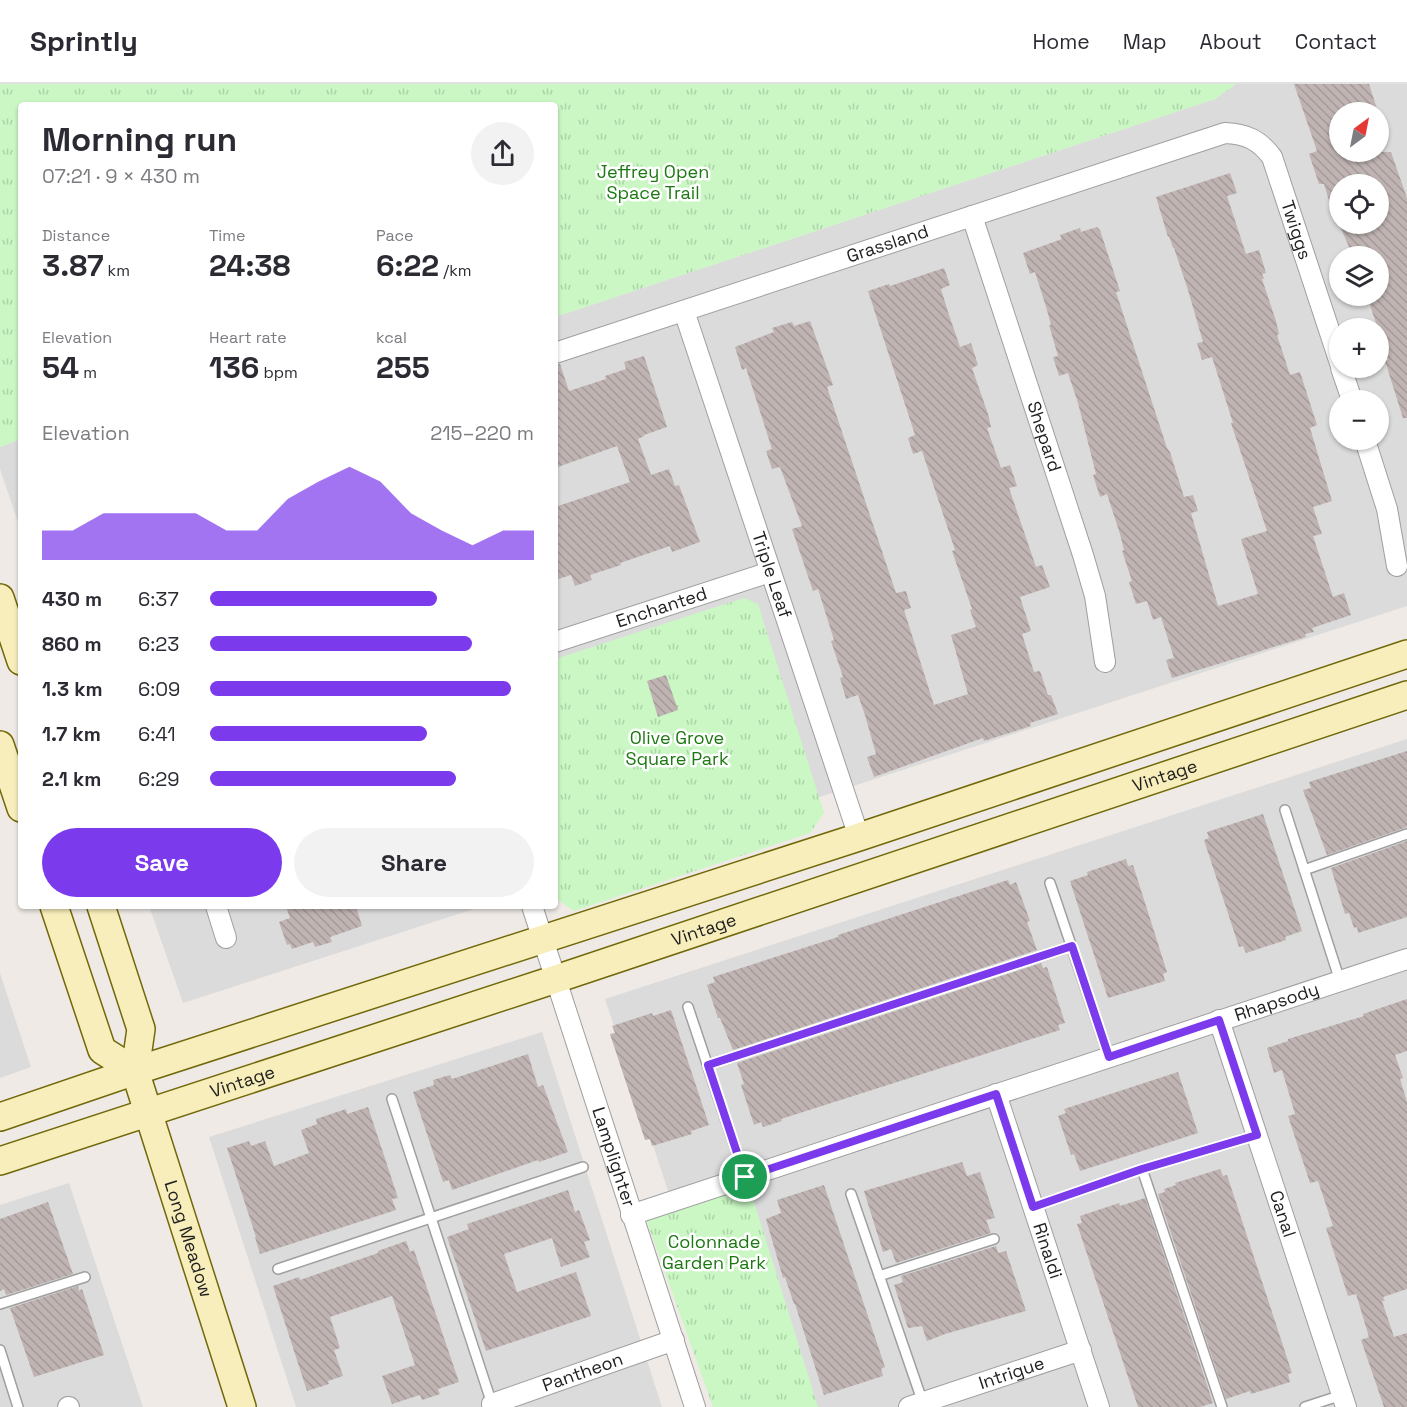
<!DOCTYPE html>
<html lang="en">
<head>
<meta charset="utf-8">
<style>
  :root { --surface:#fff; --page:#f2f2f3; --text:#2b2b33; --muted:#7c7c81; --line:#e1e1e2; --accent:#7c3aed }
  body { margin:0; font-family:"Space Grotesk",sans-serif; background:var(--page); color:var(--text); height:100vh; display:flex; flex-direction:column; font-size:22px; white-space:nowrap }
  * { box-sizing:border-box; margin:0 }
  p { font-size:20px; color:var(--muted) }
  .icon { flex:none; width:33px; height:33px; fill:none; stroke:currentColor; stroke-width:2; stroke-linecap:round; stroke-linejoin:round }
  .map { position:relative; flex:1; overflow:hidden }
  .side { position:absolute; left:18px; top:18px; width:540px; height:807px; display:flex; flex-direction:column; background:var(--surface); border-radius:6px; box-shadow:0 2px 4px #0004 }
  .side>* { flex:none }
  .needle { width:39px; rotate:32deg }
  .buttons { position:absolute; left:1329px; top:18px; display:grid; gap:12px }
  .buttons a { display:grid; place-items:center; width:60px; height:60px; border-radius:50%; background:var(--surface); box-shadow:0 2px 4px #0004; font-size:30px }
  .pin { position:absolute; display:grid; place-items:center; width:51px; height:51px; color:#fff; margin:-26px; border:3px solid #fff; border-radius:50%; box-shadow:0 2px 6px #0007 }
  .round { display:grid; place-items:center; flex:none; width:63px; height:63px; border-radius:32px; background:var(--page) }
  .summary { display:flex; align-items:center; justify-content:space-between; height:102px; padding:0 24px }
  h1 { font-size:33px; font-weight:700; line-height:45px }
  .figures { display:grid; grid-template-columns:repeat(3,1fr); gap:9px; height:102px; padding:6px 24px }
  .figures div { display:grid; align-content:center }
  .figures b { font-size:30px; font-weight:700 }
  .figures small { font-size:16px; font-weight:400 }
  .figures p { font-size:16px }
  .chart { height:168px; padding:12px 24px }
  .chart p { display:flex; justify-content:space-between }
  .chart svg { width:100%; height:108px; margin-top:6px; fill:var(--accent); opacity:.7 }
  .primary-button { display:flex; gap:12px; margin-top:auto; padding:12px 24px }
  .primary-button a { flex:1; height:69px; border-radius:36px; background:var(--accent); color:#fff; font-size:24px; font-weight:700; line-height:69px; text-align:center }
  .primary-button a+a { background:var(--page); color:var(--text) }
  ul { padding:0 24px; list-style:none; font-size:20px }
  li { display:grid; grid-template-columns:96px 72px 1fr; align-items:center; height:45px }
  li i { height:15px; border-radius:8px; background:var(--accent) }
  header { display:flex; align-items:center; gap:36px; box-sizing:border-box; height:84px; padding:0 30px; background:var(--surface); border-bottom:2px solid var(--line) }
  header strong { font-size:28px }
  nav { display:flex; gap:33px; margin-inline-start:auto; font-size:21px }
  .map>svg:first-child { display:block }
  .residential { fill:#dcdbdc; fill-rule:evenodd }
  .park { fill:url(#park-tufts) }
  .building { fill:url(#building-back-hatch) }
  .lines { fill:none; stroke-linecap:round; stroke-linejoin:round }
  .lane-casing { stroke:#9f9f9f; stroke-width:12 }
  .street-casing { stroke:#9f9f9f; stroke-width:22 }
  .secondary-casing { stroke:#71680a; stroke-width:30 }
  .lane { stroke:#fff; stroke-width:9 }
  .street { stroke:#fff; stroke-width:20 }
  .secondary { stroke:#f7eebb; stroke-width:27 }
  .route-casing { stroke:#fff; stroke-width:12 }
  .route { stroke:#7c3aed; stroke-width:8 }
  .labels { text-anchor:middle; stroke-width:5; stroke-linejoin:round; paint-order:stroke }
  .park-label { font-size:18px; fill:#1c7811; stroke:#fff }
  .street-label { font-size:18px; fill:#1e1e1e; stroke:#fff }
</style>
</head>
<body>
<header>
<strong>Sprintly</strong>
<nav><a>Home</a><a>Map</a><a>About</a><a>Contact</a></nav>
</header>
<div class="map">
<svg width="1407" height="1323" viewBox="0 0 1407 1323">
  <defs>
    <pattern id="park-tufts" width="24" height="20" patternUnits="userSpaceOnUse" patternTransform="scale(1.5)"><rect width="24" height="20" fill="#caf7c4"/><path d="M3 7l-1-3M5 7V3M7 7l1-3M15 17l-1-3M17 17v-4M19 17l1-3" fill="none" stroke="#add3a8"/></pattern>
    <pattern id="building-back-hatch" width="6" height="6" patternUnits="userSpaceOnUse" patternTransform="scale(1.5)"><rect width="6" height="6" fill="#bfb4b2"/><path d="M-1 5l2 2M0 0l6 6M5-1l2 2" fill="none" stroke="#a49a99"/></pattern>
  </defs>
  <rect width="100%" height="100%" fill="#efeae5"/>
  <!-- residential -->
  <path class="residential" d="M 1236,0 L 1407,0 L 1407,522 L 555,799 L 555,233 L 1215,15 ZM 1340,28 L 1378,28 L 1378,68 L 1340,68 ZM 1340,100 L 1378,100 L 1378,140 L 1340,140 ZM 1340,172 L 1378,172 L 1378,212 L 1340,212 ZM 1340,244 L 1378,244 L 1378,284 L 1340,284 ZM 1340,316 L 1378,316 L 1378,356 L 1340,356 Z
    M 21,355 L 21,447 L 0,385 L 0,363 Z
    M 1407,655 L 1407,1323 L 739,1323 L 605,915 Z
    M 149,822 L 483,822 L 183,919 Z
    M 0,889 L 31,983 L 0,994 Z
    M 542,948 L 662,1323 L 296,1323 L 209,1053 Z
    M 69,1099 L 143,1323 L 0,1323 L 0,1121 Z"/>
  <!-- park -->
  <path class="park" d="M 0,0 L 1236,0 L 1215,15 L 555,233 L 555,21 L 21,21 L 21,355 L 0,363 Z
    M 744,514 L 758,520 L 824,729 L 810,749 L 574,827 L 555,814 L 555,575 Z
    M 749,1102 L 818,1323 L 713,1323 L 645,1132 Z"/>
  <!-- building -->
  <path class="building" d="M 1294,0 L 1369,0 L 1378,28 L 1340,28 L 1340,68 L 1391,68 L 1407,114 L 1407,334 L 1403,334 L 1385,277 L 1388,276 L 1367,212 L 1378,212 L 1378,172 L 1353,172 L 1339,140 L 1378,140 L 1378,100 L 1340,100 L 1340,135 L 1335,136 L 1324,100 L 1319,100 L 1309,70 L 1317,67 Z
    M 1230,89 L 1237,109 L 1227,112 L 1246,170 L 1259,166 L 1266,189 L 1262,190 L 1264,195 L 1262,195 L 1276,237 L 1279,250 L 1277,251 L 1290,291 L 1300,288 L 1317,341 L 1310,344 L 1332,417 L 1313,423 L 1322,450 L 1313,452 L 1333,513 L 1344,509 L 1351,531 L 1312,544 L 1314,548 L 1305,550 L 1306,553 L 1172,594 L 1166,576 L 1174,574 L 1161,533 L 1153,536 L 1147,517 L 1136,520 L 1129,498 L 1132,497 L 1122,467 L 1124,466 L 1120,450 L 1107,410 L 1100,413 L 1093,391 L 1096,390 L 1078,319 L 1068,289 L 1059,292 L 1053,273 L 1058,272 L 1049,241 L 1051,241 L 1047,226 L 1035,188 L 1030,190 L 1023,169 L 1062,155 L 1060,151 L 1080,144 L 1081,148 L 1097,143 L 1100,146 L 1120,207 L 1116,208 L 1167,364 L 1170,368 L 1184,413 L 1193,411 L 1198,427 L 1191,429 L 1218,522 L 1258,510 L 1241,455 L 1267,447 L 1231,339 L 1233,339 L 1212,273 L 1202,276 L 1197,259 L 1203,258 L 1188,206 L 1174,164 L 1173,164 L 1169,152 L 1168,153 L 1156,113 Z
    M 944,184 L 950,201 L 941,205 L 948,228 L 960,263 L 971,259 L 978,281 L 972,284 L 988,330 L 991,343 L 987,344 L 1001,384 L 1010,381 L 1017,402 L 1009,404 L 1036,483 L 1042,481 L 1050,503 L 1020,513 L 1031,547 L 1022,550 L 1034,588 L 1040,587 L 1048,611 L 1051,611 L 1058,630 L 1030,639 L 1031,642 L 984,657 L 983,654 L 874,693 L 867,673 L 876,670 L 865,631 L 858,611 L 846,615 L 840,594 L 843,593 L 831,557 L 834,556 L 818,505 L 813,507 L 792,445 L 802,442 L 780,383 L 772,385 L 766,367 L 772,365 L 746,284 L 742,286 L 735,263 L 774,248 L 772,244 L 792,238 L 794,242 L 810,237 L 833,301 L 827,303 L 896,509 L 906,507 L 911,524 L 904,526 L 934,621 L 968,610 L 951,551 L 976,543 L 970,526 L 972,525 L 952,467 L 955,466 L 922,367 L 913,370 L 908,354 L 915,351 L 868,207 L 889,200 L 890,202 Z
    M 644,272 L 667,343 L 644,351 L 644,352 L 638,355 L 651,391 L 669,385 L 675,402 L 679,401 L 700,458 L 672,468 L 670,462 L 620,479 L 621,481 L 590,491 L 592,496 L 575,502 L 571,491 L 555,496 L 555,423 L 630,398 L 617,362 L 555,384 L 555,281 L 560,280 L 569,307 L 606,295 L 605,292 L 626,285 L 624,278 Z
    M 666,591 L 678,626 L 658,633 L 647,597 Z
    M 1407,667 L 1407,743 L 1327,771 L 1303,706 L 1311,704 L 1309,698 Z
    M 1263,730 L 1302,847 L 1285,853 L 1286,856 L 1246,869 L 1243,862 L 1239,863 L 1204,756 L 1209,754 L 1207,748 Z
    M 1407,757 L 1407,833 L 1358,849 L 1357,843 L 1354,844 L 1349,829 L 1345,830 L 1331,784 Z
    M 1126,775 L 1128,782 L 1133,781 L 1167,888 L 1163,890 L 1165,897 L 1108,914 L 1070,797 L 1088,791 L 1087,788 Z
    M 1008,796 L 1010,801 L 1016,798 L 1030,837 L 1027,838 L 1037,866 L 733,966 L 720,934 L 718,934 L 707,901 L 715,898 L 713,893 L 838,853 L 838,851 Z
    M 286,822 L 356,822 L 362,842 L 330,853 L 332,858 L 315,863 L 313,858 L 292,865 L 290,860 L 287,861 L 279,838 L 290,834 Z
    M 1041,879 L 1043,884 L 1047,883 L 1065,939 L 1058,941 L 1060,946 L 781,1035 L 782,1037 L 763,1043 L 761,1038 L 754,1041 L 741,1001 L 744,1000 L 737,979 Z
    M 1407,915 L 1407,967 L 1395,971 L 1403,994 L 1400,995 L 1407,1018 L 1407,1205 L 1383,1213 L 1385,1217 L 1382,1217 L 1394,1253 L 1407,1249 L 1407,1323 L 1384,1323 L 1361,1256 L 1369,1253 L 1356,1210 L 1348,1212 L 1326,1144 L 1333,1142 L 1318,1097 L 1310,1099 L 1288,1032 L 1295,1030 L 1282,986 L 1274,989 L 1267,964 L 1288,957 L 1288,955 L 1364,932 L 1363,930 Z
    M 671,926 L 709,1041 L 691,1047 L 692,1050 L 652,1062 L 650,1055 L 645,1056 L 610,950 L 615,949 L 612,942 L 652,929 L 653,932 Z
    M 528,970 L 538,1003 L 543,1001 L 568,1068 L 539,1078 L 538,1076 L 452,1106 L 449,1096 L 443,1098 L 413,1008 L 434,1001 L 433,996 L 450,991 L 452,995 Z
    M 1178,988 L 1198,1049 L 1080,1087 L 1074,1070 L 1071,1071 L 1058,1032 L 1066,1029 L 1064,1025 Z
    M 368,1023 L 398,1114 L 392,1115 L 396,1126 L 260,1170 L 255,1153 L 256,1153 L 227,1064 L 249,1057 L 251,1062 L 265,1057 L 274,1082 L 309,1069 L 301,1046 L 317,1040 L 316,1035 L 346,1025 L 347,1030 Z
    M 962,1078 L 967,1092 L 980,1088 L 995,1134 L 986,1136 L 991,1149 L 896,1179 L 891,1165 L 883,1168 L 864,1107 Z
    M 1220,1085 L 1223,1092 L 1227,1091 L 1292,1289 L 1288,1290 L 1290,1298 L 1251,1310 L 1250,1307 L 1226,1315 L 1158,1110 L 1165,1108 L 1164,1105 L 1176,1101 L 1175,1099 Z
    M 824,1101 L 885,1283 L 881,1285 L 883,1292 L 824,1311 L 795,1220 L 794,1220 L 785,1193 L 783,1194 L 766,1135 L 781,1129 L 777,1116 Z
    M 568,1106 L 575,1128 L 579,1126 L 590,1156 L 584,1158 L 590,1173 L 561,1183 L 552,1154 L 504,1170 L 517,1208 L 576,1188 L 591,1232 L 486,1267 L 447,1153 L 469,1145 L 467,1140 Z
    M 1145,1114 L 1213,1319 L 1200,1323 L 1138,1323 L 1077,1140 L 1082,1139 L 1080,1132 L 1119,1119 L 1120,1122 Z
    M 48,1118 L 73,1190 L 6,1211 L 4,1205 L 0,1207 L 0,1135 Z
    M 406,1157 L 410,1168 L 414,1166 L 459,1298 L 438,1305 L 440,1310 L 422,1316 L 420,1311 L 392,1320 L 382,1292 L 415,1281 L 392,1212 L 330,1233 L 340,1264 L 334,1266 L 343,1292 L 328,1297 L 329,1300 L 307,1307 L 273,1202 L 299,1193 L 300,1196 L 378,1169 L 378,1167 Z
    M 996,1162 L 998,1169 L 1006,1167 L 1026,1227 L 945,1250 L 927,1257 L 922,1242 L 908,1244 L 894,1201 L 903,1198 L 901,1192 Z
    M 78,1202 L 79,1207 L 82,1205 L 104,1271 L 34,1293 L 10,1224 Z"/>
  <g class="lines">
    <!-- lane casing -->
    <g class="lane-casing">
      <path id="lane" d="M 1285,726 L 1340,897
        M 1304,786 L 1407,750
        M 1050,799 L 1109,973
        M 688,923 L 745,1093
        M 708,981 L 1072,862
        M 392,1015 L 492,1320
        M 1142,1085 L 1222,1323
        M 851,1110 L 923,1319
        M 1033,1123 L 1142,1085 L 1257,1051
        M 278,1185 L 583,1083
        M 879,1192 L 994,1155
        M 0,1220 L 85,1193
        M 0,1266 L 18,1323
        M 1305,1323 L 1342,1311"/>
    </g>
    <!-- street casing -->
    <g class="street-casing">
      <g id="street">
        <path id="s1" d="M 972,132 L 1083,471 L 1095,512 L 1105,578"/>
        <path id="s2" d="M 684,227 L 859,753"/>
        <path id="s3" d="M 555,269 L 1225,49 C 1247,50 1259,56 1272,73 L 1340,279"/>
        <path d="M 1341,284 L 1352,316"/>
        <path d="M 1365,356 L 1387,425 L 1397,482"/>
        <path id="s4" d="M 555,558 L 770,488"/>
        <path d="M 216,822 L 226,854"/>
        <path id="s5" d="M 532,822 L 695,1323"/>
        <path id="s6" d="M 1219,936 L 1346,1323"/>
        <path id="s7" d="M 996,1010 L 1099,1323"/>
        <path id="s8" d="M 631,1131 L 1407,875"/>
        <path id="s9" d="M 492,1320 L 674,1256"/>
        <path d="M 68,1323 L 69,1323"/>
        <path id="s10" d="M 909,1323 L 1081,1266"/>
      </g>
    </g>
    <!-- secondary casing -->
    <g class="secondary-casing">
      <g id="secondary">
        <path d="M 0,514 L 21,577"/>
        <path d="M 0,661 L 21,724"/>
        <path d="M 54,822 L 102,966 L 135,987"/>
        <path id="s11" d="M 101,822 L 141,945 L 135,987 L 242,1323"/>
        <path d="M 0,1033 L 135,987 L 859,753 L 1407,570"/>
        <path id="s12" d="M 0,1077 L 556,895 L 1407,611"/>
      </g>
    </g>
    <!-- lane -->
    <use href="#lane" class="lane"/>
    <!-- street -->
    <use href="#street" class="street"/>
    <!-- secondary -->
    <use href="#secondary" class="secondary"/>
  </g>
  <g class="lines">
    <!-- route casing -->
    <g class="route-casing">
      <path id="route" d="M 1072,862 L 1109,973 L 1219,936 L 1257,1051 L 1142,1085 L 1033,1123 L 996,1010 L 745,1093 L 708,981 Z"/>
    </g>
    <!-- route -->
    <use href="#route" class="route"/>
  </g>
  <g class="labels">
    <!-- park labels -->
    <g class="park-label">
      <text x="653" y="94">Jeffrey Open<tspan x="653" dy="21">Space Trail</tspan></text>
      <text x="677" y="660">Olive Grove<tspan x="677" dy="21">Square Park</tspan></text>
      <text x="714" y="1164">Colonnade<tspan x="714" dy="21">Garden Park</tspan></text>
    </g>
    <!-- street labels -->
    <g class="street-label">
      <text dy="6" stroke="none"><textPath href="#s3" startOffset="837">Twiggs</textPath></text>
      <text dy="6" stroke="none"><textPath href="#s3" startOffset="350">Grassland</textPath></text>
      <text dy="6" stroke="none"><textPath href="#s1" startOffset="232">Shepard</textPath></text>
      <text dy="6" stroke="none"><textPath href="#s2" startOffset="278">Triple Leaf</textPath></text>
      <text dy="6" stroke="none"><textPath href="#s4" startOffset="112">Enchanted</textPath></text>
      <text dy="6" stroke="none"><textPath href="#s12" startOffset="1227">Vintage</textPath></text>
      <text dy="6" stroke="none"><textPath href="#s12" startOffset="741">Vintage</textPath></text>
      <text dy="6" stroke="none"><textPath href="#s8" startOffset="680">Rhapsody</textPath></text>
      <text dy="6" stroke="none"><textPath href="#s12" startOffset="255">Vintage</textPath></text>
      <text dy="6" stroke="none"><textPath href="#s5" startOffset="264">Lamplighter</textPath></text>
      <text dy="6" stroke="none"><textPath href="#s6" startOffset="204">Canal</textPath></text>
      <text dy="6" stroke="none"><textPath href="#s11" startOffset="348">Long Meadow</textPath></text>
      <text dy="6" stroke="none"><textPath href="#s7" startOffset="165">Rinaldi</textPath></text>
      <text dy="6" stroke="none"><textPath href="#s9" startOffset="96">Pantheon</textPath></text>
      <text dy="6" stroke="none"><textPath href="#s10" startOffset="108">Intrigue</textPath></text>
    </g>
  </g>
</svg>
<div class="buttons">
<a><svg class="needle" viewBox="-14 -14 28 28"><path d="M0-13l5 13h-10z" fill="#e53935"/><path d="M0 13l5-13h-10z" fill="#7c7c81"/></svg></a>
<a><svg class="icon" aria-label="locate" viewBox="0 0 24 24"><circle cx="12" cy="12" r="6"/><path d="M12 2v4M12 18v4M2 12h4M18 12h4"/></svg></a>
<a><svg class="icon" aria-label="layers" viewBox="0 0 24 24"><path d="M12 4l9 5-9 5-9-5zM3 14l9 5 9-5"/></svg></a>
<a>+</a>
<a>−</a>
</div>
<div class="pin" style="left:745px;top:1093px;background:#1e9e55"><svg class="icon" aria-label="arrive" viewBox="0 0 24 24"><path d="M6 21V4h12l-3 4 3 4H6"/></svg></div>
<section class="side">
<div class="summary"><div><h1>Morning run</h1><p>07:21 · 9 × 430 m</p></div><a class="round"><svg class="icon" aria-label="share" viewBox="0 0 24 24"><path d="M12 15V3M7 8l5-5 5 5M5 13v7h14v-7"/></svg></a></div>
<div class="figures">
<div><p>Distance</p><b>3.87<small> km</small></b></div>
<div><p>Time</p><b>24:38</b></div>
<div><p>Pace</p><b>6:22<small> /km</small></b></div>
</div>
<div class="figures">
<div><p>Elevation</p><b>54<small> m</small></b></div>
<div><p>Heart rate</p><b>136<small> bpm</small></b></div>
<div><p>kcal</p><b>255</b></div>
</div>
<div class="chart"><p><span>Elevation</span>215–220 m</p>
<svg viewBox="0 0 160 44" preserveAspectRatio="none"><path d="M0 44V32L10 32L20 25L30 25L40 25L50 25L60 32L70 32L80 19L90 12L100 6L110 12L120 25L130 32L140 38L150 32L160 32V44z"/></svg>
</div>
<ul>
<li><b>430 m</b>6:37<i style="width:70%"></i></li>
<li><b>860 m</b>6:23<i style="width:81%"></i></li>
<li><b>1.3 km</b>6:09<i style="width:93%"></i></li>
<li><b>1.7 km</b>6:41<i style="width:67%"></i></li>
<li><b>2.1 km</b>6:29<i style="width:76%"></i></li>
</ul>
<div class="primary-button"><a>Save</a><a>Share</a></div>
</section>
</div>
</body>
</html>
